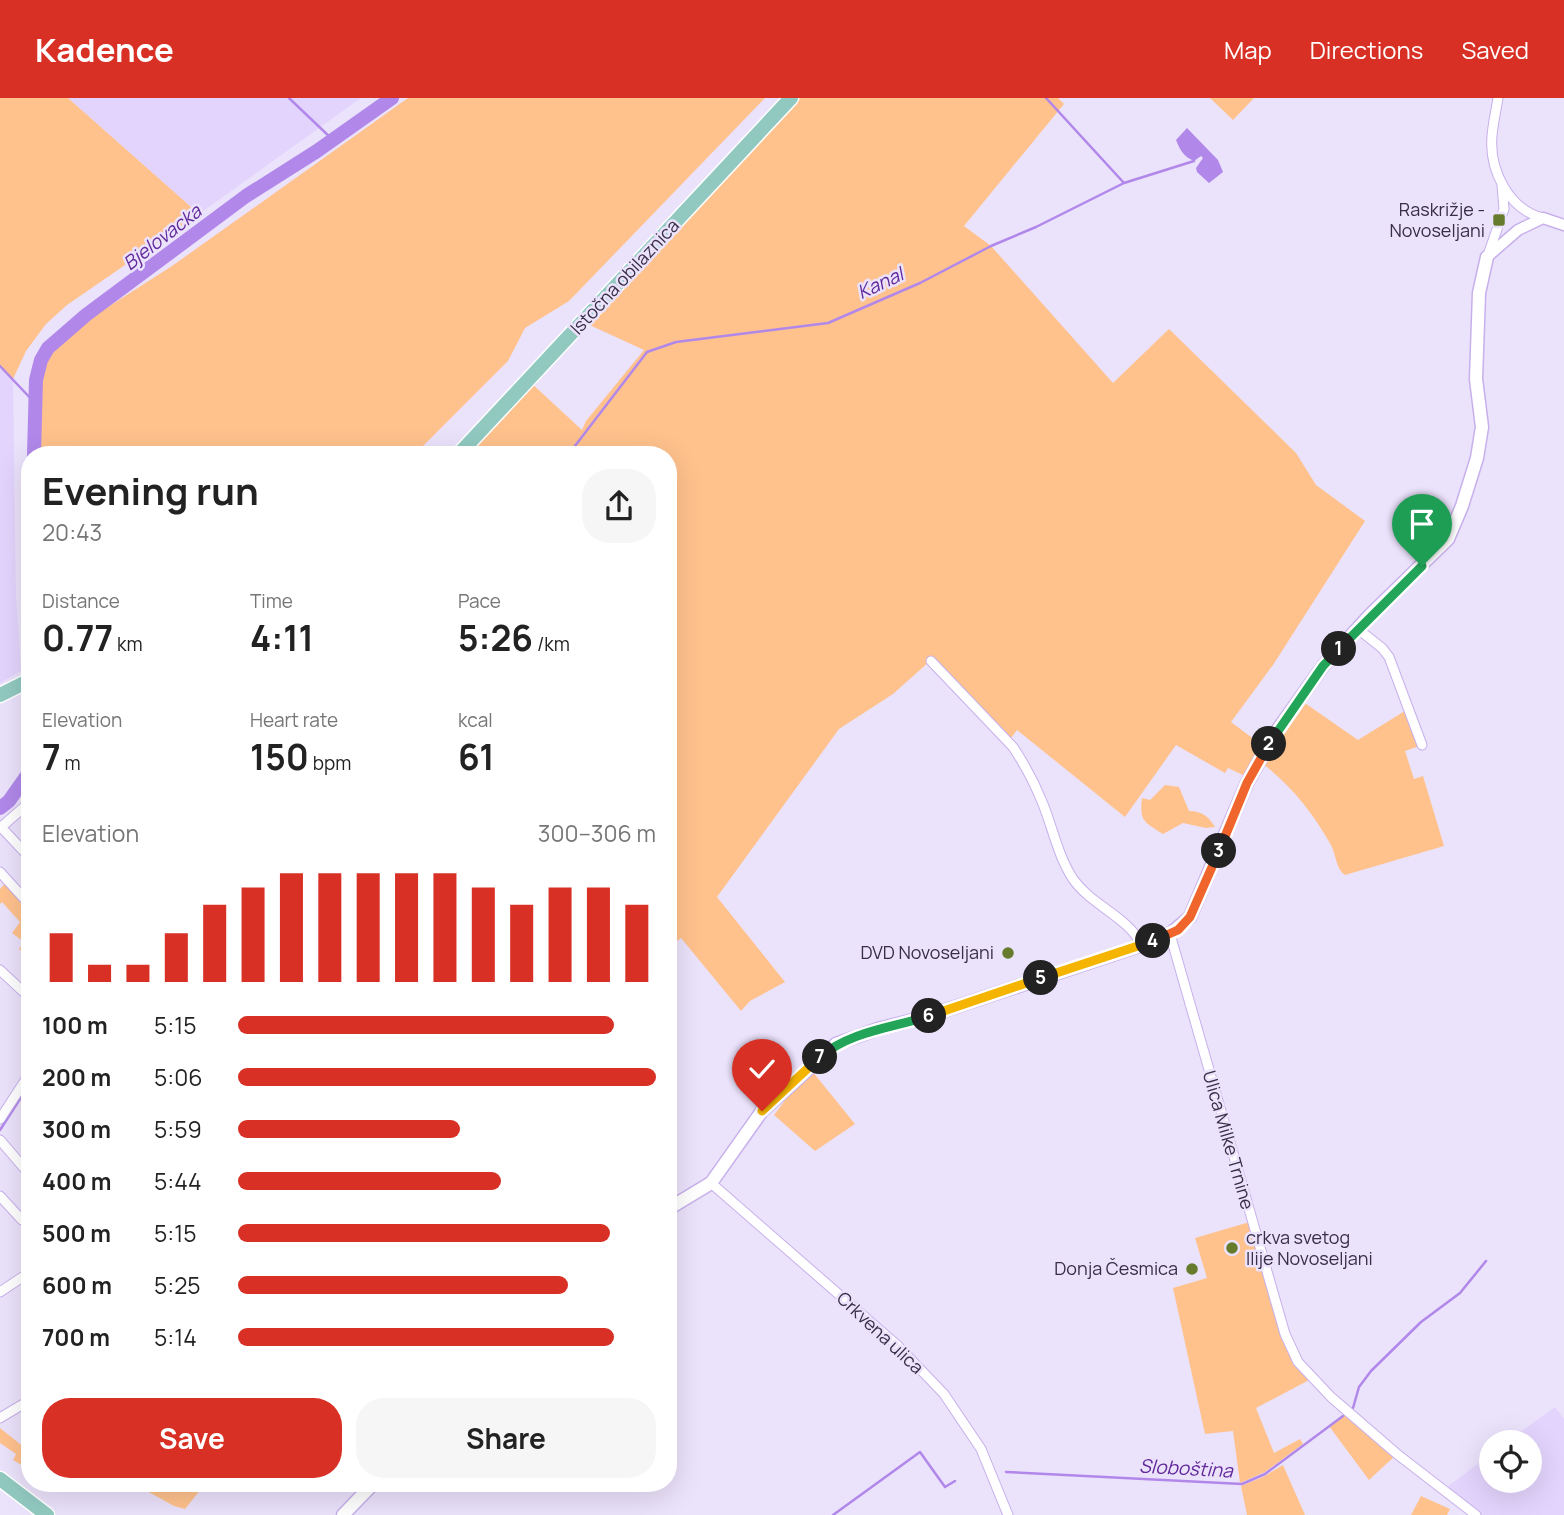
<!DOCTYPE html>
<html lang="en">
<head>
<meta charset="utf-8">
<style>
  :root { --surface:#fff; --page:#f6f6f6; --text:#222; --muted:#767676; --accent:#d93025 }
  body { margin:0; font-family:Manrope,sans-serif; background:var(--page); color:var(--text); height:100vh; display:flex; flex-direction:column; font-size:26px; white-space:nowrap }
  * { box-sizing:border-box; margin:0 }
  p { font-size:23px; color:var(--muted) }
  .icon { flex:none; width:38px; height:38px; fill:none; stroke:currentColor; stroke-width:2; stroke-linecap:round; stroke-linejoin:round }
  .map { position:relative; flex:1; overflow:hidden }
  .side { position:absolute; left:21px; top:348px; width:656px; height:1046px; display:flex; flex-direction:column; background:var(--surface); border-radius:28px; box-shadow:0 7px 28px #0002 }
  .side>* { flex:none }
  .controls { position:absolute; left:1479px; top:1332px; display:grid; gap:14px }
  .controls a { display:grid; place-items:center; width:63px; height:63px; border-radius:50%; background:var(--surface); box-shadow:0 7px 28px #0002; font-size:35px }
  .pin { position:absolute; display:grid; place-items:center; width:60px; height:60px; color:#fff; margin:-72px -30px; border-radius:50% 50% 50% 0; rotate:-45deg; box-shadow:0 0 7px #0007 }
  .pin .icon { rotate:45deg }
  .km { position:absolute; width:35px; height:35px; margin:-18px; border-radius:50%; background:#222; color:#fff; font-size:19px; line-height:35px; text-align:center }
  .round { display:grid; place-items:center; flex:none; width:74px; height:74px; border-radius:28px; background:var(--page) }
  .headline { display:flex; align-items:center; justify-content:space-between; height:119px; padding:0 21px }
  h1 { font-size:38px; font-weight:700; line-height:52px }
  .figures { display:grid; grid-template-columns:repeat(3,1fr); gap:10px; height:119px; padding:7px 21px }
  .figures div { display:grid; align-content:center }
  .figures b { font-size:35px; font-weight:700 }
  .figures small { font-size:19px; font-weight:400 }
  .figures p { font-size:19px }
  .chart { height:196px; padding:14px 21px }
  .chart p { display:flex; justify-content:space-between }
  .chart svg { width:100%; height:126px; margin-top:7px; stroke:var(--accent); stroke-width:6 }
  .primary-button { display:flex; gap:14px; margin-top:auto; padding:14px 21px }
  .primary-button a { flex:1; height:80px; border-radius:28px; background:var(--accent); color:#fff; font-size:28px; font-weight:700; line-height:80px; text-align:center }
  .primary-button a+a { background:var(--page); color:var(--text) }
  ul { padding:0 21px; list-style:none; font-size:23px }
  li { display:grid; grid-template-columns:112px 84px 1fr; align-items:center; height:52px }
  li i { height:18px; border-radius:9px; background:var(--accent) }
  header { display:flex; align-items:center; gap:42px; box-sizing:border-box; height:98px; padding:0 35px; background:var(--accent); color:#fff }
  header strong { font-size:33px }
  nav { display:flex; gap:38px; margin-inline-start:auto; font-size:24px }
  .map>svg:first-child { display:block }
  .built { fill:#e3d4fd }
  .green { fill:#ffc28d }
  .water { fill:#b188ea }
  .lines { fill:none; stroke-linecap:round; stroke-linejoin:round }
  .stream { stroke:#b188ea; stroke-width:2.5 }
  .river { stroke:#b188ea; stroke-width:14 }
  .minor-casing { stroke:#c7b0eb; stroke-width:11 }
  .tertiary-casing { stroke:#c7b0eb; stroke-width:13 }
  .secondary-casing { stroke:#c7b0eb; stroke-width:15 }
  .primary-casing { stroke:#fff; stroke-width:17 }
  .minor { stroke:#fff; stroke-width:9 }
  .tertiary { stroke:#fff; stroke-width:10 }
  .secondary { stroke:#fff; stroke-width:12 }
  .primary { stroke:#91c9c1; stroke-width:14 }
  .split-1-casing { stroke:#fff; stroke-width:14 }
  .split-2-casing { stroke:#fff; stroke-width:14 }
  .split-3-casing { stroke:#fff; stroke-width:14 }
  .split-4-casing { stroke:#fff; stroke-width:14 }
  .split-5-casing { stroke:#fff; stroke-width:14 }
  .split-6-casing { stroke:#fff; stroke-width:14 }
  .split-7-casing { stroke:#fff; stroke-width:14 }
  .split-8-casing { stroke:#fff; stroke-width:14 }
  .split-1 { stroke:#22a559; stroke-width:9 }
  .split-2 { stroke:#22a559; stroke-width:9 }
  .split-3 { stroke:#f0652b; stroke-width:9 }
  .split-4 { stroke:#f0652b; stroke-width:9 }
  .split-5 { stroke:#f5b400; stroke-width:9 }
  .split-6 { stroke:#f5b400; stroke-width:9 }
  .split-7 { stroke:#22a559; stroke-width:9 }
  .split-8 { stroke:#f5b400; stroke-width:9 }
  .poi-dot { fill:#677b2c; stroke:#ebe2fb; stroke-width:2.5 }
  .labels { text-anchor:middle; stroke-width:5; stroke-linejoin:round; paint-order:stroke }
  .poi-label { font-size:18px; fill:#382e46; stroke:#ebe2fb; text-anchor:end }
  .street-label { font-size:18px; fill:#382e46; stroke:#ebe2fb }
  .water-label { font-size:19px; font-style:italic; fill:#62299b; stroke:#ebe2fb }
</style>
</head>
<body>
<header>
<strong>Kadence</strong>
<nav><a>Map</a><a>Directions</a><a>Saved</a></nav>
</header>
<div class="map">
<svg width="1564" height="1417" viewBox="0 0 1564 1417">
  <rect width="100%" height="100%" fill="#ebe2fb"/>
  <!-- built -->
  <path class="built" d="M 68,0 L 361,0 L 199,116 Z
    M 0,268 L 13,281 L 16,497 L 21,573 L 0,585 Z
    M 1555,1309 L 1564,1321 L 1564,1417 L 1476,1417 L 1443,1392 L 1491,1356 L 1491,1382 L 1530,1382 L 1530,1344 L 1507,1344 Z"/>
  <!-- green -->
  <path class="green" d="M 0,0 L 68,0 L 199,116 L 67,207 L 46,226 L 26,253 L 13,281 L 0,268 Z
    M 408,0 L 765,0 L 569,203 L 525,230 L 508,263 L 414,357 L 34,357 C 32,318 27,269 58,241 L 172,168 Z
    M 791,0 L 1058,0 L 1064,6 L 964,128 L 991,148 L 1113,285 L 1169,231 L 1296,355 L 1316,387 L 1365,423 L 1273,567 L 1231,624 L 1263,648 L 1245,678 L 1228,670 L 1225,675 L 1176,647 L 1125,719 L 1017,632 L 1008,644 L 930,563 L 893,596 L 839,631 L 717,799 L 785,884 L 750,903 L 741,913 L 681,840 L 669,849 L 668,357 L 458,357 L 529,283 L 582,332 L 586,323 L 644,252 L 583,224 Z
    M 1210,0 L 1254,0 L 1233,22 Z
    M 1299,601 L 1358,642 L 1408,611 L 1422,647 L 1405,653 L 1414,681 L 1423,678 L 1444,748 L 1345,777 C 1336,771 1336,757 1331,747 C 1312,713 1290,686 1259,663 Z
    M 1165,687 L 1179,689 L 1189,713 C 1202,713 1208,718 1215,729 L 1206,730 L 1183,725 L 1163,736 C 1145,724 1139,724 1142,700 L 1150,702 Z
    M 8,782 L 30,807 L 30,862 L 19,851 L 24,844 L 12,835 L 20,824 L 2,804 L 0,806 L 0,791 Z
    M 812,973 L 855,1026 L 815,1053 L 774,1017 L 801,981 Z
    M 1253,1123 L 1285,1236 L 1313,1280 L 1256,1310 L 1274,1355 L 1300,1341 L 1303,1346 L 1265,1374 L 1240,1385 L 1233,1333 L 1205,1336 L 1173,1190 L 1207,1180 L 1195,1140 Z
    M 1347,1314 L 1396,1357 L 1369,1382 L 1329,1328 Z
    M 0,1330 L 30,1354 L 30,1372 L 13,1362 L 16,1356 L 0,1345 Z
    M 1283,1367 L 1305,1417 L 1247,1417 L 1241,1388 L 1263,1379 Z
    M 134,1386 L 205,1386 L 185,1411 L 174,1408 Z
    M 1421,1398 L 1450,1411 L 1447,1417 L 1411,1417 Z"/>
  <!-- water -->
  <path class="water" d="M 1187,30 L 1218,62 L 1223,74 L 1209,85 L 1197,74 L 1196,70 L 1203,60 L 1201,58 L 1194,63 C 1184,59 1180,52 1176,42 Z"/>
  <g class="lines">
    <!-- stream -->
    <path class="stream" d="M 289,0 L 333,42
      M 1124,85 L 1194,63
      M 0,268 L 34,304
      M 568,357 L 647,254 L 676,244 L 828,225 L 920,185 L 991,148 L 1036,129 L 1124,85 L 1046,0
      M 0,1032 L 29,987
      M 1353,1310 L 1359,1289 L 1371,1273 L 1421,1224 L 1460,1195 L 1486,1163
      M 1006,1374 L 1242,1386 L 1265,1376 L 1343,1318
      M 833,1417 L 920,1354 L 945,1389 L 955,1383"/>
    <!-- river -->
    <path class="river" d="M 34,357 L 36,282 L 41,262 L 48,250 L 86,217 L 246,98 L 317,53 L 392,0
      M 0,710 L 9,703 L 30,673"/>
    <!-- minor casing -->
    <g class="minor-casing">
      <path id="minor" d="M 1498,0 C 1496,13 1493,25 1492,38 C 1489,72 1509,112 1543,120
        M 1488,157 L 1504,111 L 1502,87
        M 1358,531 L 1382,550 L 1389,559 L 1422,647
        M 931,563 L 1013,649 C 1025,667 1035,686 1043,706 C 1053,731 1058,758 1073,781 C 1092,808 1127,818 1142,847
        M 1,729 L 30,760
        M 0,730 L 30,704
        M 0,774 L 30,807
        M 1170,836 L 1285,1236 L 1298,1264 L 1331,1299 L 1397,1356 L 1476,1417
        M 0,872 L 30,900
        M 0,1021 L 30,975
        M 0,1042 L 30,1077
        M 711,1085 L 898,1248 L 944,1296 L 981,1351 L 1008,1417
        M 0,1098 L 22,1122 L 30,1123
        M 0,1194 L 30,1174
        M 0,1320 L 30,1302"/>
    </g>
    <!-- tertiary casing -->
    <g class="tertiary-casing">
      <path id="tertiary" d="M 1487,159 L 1518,132 L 1543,120 L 1564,127"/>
    </g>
    <!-- secondary casing -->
    <g class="secondary-casing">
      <path id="secondary" d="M 668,1111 L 711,1085 L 762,1013 L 836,946 L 878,931 L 922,920 L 1142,847 L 1170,836 L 1190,819 L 1247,685 L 1274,637 L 1323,568 L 1370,517 L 1448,441 L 1462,408 L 1477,360 L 1482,329 L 1476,281 L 1479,195 L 1487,159
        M 343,1417 L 373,1386"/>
    </g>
    <!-- primary casing -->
    <g class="primary-casing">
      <path id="primary" d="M 458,357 L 791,0
        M 0,597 L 30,582
        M 0,1381 L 47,1417"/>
    </g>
    <!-- minor -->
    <use href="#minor" class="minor"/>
    <!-- tertiary -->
    <use href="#tertiary" class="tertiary"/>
    <!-- secondary -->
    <use href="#secondary" class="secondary"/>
    <!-- primary -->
    <use href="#primary" class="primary"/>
  </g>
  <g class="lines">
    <!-- split-1 casing -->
    <g class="split-1-casing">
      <path id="split-1" d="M 1339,551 L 1422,468"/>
    </g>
    <!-- split-2 casing -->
    <g class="split-2-casing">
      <path id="split-2" d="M 1269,646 L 1323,568 L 1339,551"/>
    </g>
    <!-- split-3 casing -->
    <g class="split-3-casing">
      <path id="split-3" d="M 1219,753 L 1247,685 L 1269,646"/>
    </g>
    <!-- split-4 casing -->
    <g class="split-4-casing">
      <path id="split-4" d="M 1153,843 L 1178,832 L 1190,819 L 1219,753"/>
    </g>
    <!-- split-5 casing -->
    <g class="split-5-casing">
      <path id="split-5" d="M 1041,880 L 1153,843"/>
    </g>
    <!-- split-6 casing -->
    <g class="split-6-casing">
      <path id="split-6" d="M 929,918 L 1041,880"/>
    </g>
    <!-- split-7 casing -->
    <g class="split-7-casing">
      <path id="split-7" d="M 820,959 C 851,933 892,930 929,918"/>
    </g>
    <!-- split-8 casing -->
    <g class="split-8-casing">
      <path id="split-8" d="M 762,1013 L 820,959"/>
    </g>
    <!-- split-1 -->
    <use href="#split-1" class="split-1"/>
    <!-- split-2 -->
    <use href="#split-2" class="split-2"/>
    <!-- split-3 -->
    <use href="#split-3" class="split-3"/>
    <!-- split-4 -->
    <use href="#split-4" class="split-4"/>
    <!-- split-5 -->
    <use href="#split-5" class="split-5"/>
    <!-- split-6 -->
    <use href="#split-6" class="split-6"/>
    <!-- split-7 -->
    <use href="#split-7" class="split-7"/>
    <!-- split-8 -->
    <use href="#split-8" class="split-8"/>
  </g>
  <!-- markers -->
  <g class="poi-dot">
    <rect x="1492" y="115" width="14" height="14" rx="3.5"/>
    <circle cx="1008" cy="855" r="7"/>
    <circle cx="1232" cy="1150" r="7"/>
    <circle cx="1192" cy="1171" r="7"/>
  </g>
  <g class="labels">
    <!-- poi labels -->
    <g class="poi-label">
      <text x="1485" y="118">Raskrižje -<tspan x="1485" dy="21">Novoseljani</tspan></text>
      <text x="994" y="861">DVD Novoseljani</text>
      <text x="1246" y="1146" text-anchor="start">crkva svetog<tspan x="1246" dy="21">Ilije Novoseljani</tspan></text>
      <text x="1178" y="1177">Donja Česmica</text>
    </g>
    <!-- street labels -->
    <g class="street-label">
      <text transform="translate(625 179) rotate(-47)" y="6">Istočna obilaznica</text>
      <text transform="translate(1228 1042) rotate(74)" y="6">Ulica Milke Trnine</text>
      <text transform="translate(880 1235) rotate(43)" y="6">Crkvena ulica</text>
    </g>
    <!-- water labels -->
    <g class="water-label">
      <text transform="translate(162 139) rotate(-38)" y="7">Bjelovacka</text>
      <text transform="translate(880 185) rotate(-25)" y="7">Kanal</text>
      <text transform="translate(1186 1370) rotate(3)" y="7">Sloboština</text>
    </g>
  </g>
</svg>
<div class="controls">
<a><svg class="icon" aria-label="locate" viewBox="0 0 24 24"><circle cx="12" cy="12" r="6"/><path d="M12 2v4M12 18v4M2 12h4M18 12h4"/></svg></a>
</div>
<div class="pin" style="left:1422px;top:468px;background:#1e9e55"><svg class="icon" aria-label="arrive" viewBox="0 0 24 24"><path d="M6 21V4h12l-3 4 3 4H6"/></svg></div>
<div class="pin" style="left:762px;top:1013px;background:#d93025"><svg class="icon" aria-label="check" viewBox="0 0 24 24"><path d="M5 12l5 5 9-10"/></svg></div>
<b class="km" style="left:1339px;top:551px">1</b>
<b class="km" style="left:1269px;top:646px">2</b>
<b class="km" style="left:1219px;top:753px">3</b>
<b class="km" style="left:1153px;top:843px">4</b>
<b class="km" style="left:1041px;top:880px">5</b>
<b class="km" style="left:929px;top:918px">6</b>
<b class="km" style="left:820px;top:959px">7</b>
<section class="side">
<div class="headline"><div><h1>Evening run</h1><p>20:43</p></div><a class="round"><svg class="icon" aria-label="share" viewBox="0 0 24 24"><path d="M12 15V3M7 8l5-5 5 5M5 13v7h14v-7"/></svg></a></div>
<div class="figures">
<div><p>Distance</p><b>0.77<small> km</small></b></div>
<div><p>Time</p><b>4:11</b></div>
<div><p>Pace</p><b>5:26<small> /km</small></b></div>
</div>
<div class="figures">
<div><p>Elevation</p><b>7<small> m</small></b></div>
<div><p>Heart rate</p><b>150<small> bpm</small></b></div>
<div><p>kcal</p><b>61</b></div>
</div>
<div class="chart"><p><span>Elevation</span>300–306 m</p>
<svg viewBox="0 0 160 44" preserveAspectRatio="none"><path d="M5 44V27M15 44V38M25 44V38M35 44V27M45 44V17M55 44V11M65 44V6M75 44V6M85 44V6M95 44V6M105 44V6M115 44V11M125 44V17M135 44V11M145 44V11M155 44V17"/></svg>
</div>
<ul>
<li><b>100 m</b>5:15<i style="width:90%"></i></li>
<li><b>200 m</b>5:06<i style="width:100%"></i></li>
<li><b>300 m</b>5:59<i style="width:53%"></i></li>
<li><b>400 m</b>5:44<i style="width:63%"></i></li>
<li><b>500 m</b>5:15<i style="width:89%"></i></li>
<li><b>600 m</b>5:25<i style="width:79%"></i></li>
<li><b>700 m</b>5:14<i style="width:90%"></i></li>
</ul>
<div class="primary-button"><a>Save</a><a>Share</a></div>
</section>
</div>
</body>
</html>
